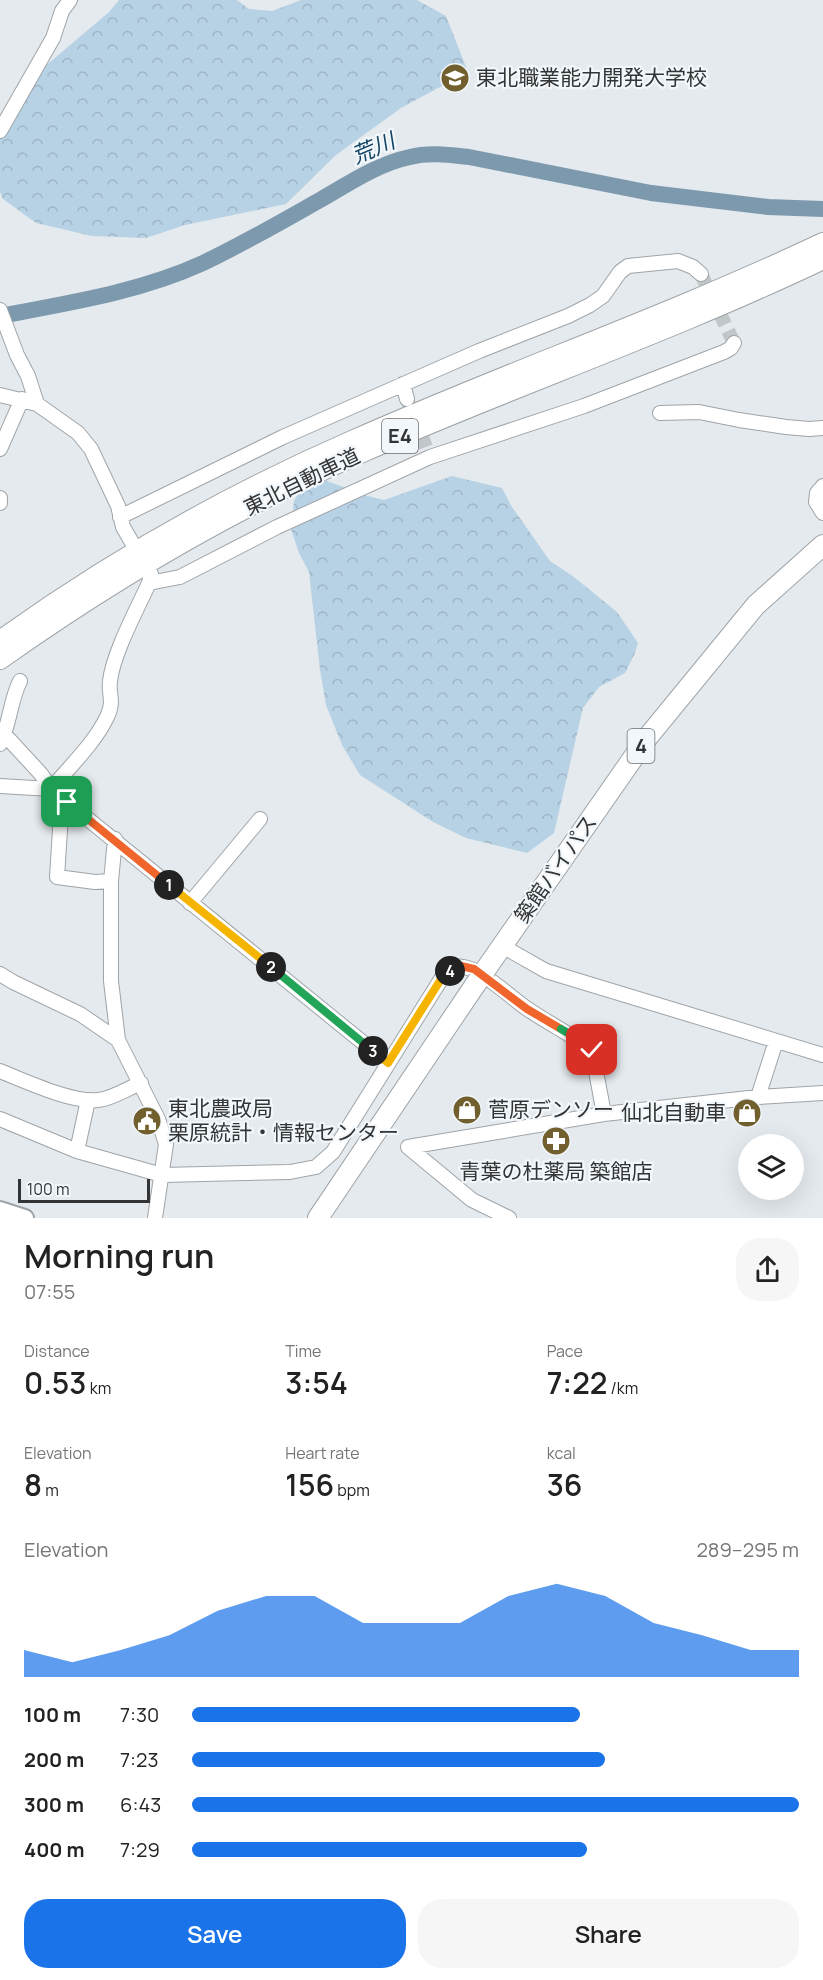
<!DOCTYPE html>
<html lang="en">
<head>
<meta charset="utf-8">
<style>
  :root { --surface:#fff; --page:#f6f6f6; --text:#222; --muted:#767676; --accent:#1a73e8 }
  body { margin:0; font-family:Manrope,"Noto Sans JP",sans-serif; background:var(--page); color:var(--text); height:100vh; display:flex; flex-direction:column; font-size:22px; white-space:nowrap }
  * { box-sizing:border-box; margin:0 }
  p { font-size:20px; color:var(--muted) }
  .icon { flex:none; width:33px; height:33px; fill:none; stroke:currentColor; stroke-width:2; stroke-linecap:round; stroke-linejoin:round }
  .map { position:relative; height:1218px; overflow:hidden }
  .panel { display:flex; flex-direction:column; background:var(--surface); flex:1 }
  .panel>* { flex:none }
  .fabs { position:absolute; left:738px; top:1134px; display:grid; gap:12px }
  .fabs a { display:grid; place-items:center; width:66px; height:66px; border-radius:50%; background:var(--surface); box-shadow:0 6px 24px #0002; font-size:30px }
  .scale { position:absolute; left:18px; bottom:15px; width:132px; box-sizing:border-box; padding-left:6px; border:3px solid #323435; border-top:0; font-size:16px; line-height:21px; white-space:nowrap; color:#323435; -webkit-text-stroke:4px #f2f7fb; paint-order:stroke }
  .pin { position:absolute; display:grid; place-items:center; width:51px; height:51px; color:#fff; margin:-26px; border-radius:12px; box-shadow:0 3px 9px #0006 }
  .km { position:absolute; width:30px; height:30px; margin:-15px; border-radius:50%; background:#222; color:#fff; font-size:16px; line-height:30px; text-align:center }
  .round { display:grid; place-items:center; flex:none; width:63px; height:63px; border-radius:24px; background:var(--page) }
  .overview { display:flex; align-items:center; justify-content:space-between; height:102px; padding:0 24px }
  h1 { font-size:33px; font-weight:600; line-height:45px }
  .stats { display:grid; grid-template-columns:repeat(3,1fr); gap:9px; height:102px; padding:6px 24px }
  .stats div { display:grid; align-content:center }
  .stats b { font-size:30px; font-weight:600 }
  .stats small { font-size:16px; font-weight:400 }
  .stats p { font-size:16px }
  .chart { height:168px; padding:12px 24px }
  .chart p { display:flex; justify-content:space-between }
  .chart svg { width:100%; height:108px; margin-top:6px; fill:var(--accent); opacity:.7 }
  .primary-button { display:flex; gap:12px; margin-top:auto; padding:12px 24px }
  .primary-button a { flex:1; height:69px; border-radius:24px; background:var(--accent); color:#fff; font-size:24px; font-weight:600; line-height:69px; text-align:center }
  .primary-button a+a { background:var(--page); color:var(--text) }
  ul { padding:0 24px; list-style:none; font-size:20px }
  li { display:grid; grid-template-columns:96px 72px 1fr; align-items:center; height:45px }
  li i { height:15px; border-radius:8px; background:var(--accent) }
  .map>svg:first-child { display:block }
  .forest { fill:url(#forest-crowns) }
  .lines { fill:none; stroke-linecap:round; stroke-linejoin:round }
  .river { stroke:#7d99ad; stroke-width:16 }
  .minor-tunnel { stroke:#c1c6c9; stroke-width:14; stroke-dasharray:14 7; stroke-linecap:butt }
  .minor-casing { stroke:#9fa4a8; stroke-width:16 }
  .major-casing { stroke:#9fa4a8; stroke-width:20 }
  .highway-casing { stroke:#9fa4a8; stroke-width:22 }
  .minor { stroke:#fff; stroke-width:14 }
  .major { stroke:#fff; stroke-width:16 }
  .highway { stroke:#fff; stroke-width:20 }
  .highway-bridge-casing { stroke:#9fa4a8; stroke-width:22; stroke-linecap:butt }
  .highway-bridge { stroke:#fff; stroke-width:20 }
  .split-1-casing { stroke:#fff; stroke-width:12 }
  .split-2-casing { stroke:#fff; stroke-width:12 }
  .split-3-casing { stroke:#fff; stroke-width:12 }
  .split-4-casing { stroke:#fff; stroke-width:12 }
  .split-5-casing { stroke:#fff; stroke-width:12 }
  .split-6-casing { stroke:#fff; stroke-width:12 }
  .split-1 { stroke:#f0652b; stroke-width:8 }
  .split-2 { stroke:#f5b400; stroke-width:8 }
  .split-3 { stroke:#22a559; stroke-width:8 }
  .split-4 { stroke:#f5b400; stroke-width:8 }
  .split-5 { stroke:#f0652b; stroke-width:8 }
  .split-6 { stroke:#22a559; stroke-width:8 }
  .labels { text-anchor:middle; stroke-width:4.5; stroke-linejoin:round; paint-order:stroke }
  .shield { fill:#f2f7fb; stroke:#6c6e70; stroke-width:1.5 }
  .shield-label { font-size:20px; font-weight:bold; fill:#323435 }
  .poi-label { font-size:21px; fill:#323435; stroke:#f2f7fb; text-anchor:start }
  .street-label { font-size:21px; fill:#323435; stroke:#f2f7fb }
  .water-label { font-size:22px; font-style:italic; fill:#144564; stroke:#f2f7fb }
</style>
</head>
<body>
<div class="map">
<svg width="823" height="1218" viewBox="0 0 823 1218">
  <defs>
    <pattern id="forest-crowns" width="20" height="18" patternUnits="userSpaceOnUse" patternTransform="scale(1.5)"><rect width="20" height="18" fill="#b8d2e5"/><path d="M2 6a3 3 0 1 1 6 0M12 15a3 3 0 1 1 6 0" fill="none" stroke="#9fb5c5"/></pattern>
  </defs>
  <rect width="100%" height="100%" fill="#e5eaee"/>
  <!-- forest -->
  <path class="forest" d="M 119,0 L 237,0 L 249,9 L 272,11 L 301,0 L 417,0 L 446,16 L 468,72 L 401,108 L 336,155 L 286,204 L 185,225 L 146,238 L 92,236 L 36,223 L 3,199 L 0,192 L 0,121 L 16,91 L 109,12 Z
    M 452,476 L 502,488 L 512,507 L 550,561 L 574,577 L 617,612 L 638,643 L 635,653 L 625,673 L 599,687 L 583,708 L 554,833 L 527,853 L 466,838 L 433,822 L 360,775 L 342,745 L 326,705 L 320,670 L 309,572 L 299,553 L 291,529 L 294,501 L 304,484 L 324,480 L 368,496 L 384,500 Z"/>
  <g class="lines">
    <!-- river -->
    <path class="river" d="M 0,316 C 68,303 140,292 203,263 C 243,244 281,222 320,200 C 348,184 377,164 410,157 C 429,152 450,155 469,157 L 651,193 L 768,207 L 823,209"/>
    <!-- minor-tunnel -->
    <path class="minor-tunnel" d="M 701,274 L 734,343
      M 407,399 L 426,447"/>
    <!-- minor casing -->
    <g class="minor-casing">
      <path id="minor" d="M 0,131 L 53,38 L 62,11 L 70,0
        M 0,310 L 17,355 L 28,376 L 37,404
        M 403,384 L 407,399
        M 0,395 L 37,404 L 78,433 L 91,449 L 118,506 L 123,527 L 134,546
        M 660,413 L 699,412 L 739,420 L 786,427 L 809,429 L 823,428
        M 0,449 L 22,399
        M 823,486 L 817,493 L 816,502 L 823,513
        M 0,498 L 0,503
        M 120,517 L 283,437 L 479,351 L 568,316 L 590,305 L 603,296 L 620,272 L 628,266 L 678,261 L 693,267 L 701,274
        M 149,583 L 180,577 L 277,527 L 430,457 L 584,406 L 724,352 L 731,348 L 734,343
        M 5,735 L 41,774 L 51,789 C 70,766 94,744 107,717 C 115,700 108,695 110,681 C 113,654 137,609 149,583 L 151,574
        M 0,744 C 10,724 10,701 20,681
        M 0,786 L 51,789 L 388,1063
        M 67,802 L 61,814 L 57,877 L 95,882 L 111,881
        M 115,839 L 111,881 L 111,981 L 118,1040 L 158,1119 L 166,1144 L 155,1218
        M 190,903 L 260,819
        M 502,946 L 546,971 L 823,1055
        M 0,974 L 13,982 L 80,1014 L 118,1040
        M 0,1071 C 25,1081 72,1103 98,1100 C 112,1099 128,1088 141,1083
        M 758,1097 L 776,1041
        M 0,1119 L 77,1151 L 162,1175 L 290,1172 L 316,1167 L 333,1152 L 443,976 C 450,971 455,965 463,967 C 482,969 512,999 529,1010 C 550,1024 572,1035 592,1050 L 604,1114 L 758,1097 L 823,1093
        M 408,1147 L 604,1114
        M 408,1147 L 472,1200 L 509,1218
        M 77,1151 L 88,1100"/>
    </g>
    <!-- major casing -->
    <g class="major-casing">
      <path id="major" d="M 0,1210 L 25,1218"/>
    </g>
    <!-- highway casing -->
    <g class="highway-casing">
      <path id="highway" d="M 0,641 C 110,562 228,495 352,441 C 508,372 669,316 823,243
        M 0,659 C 113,579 232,509 360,453 C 513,386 672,331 823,259
        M 486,969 L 647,738 L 756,605 L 823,545
        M 318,1218 L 475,985"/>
    </g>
    <!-- minor -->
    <use href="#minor" class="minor"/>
    <!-- major -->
    <use href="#major" class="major"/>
    <!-- highway -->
    <use href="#highway" class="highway"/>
    <!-- highway-bridge casing -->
    <g class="highway-bridge-casing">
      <path id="highway-bridge" d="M 475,985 L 486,969"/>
    </g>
    <!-- highway-bridge -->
    <use href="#highway-bridge" class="highway-bridge"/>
  </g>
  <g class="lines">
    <!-- split-1 casing -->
    <g class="split-1-casing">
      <path id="split-1" d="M 67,802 L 169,885"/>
    </g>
    <!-- split-2 casing -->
    <g class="split-2-casing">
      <path id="split-2" d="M 169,885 L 271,967"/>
    </g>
    <!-- split-3 casing -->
    <g class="split-3-casing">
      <path id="split-3" d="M 271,967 L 373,1051"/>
    </g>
    <!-- split-4 casing -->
    <g class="split-4-casing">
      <path id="split-4" d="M 373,1051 L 388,1063 L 443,976 L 450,971"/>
    </g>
    <!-- split-5 casing -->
    <g class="split-5-casing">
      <path id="split-5" d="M 450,971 L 461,966 L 474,969 L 527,1009 L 561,1029"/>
    </g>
    <!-- split-6 casing -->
    <g class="split-6-casing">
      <path id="split-6" d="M 561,1029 L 578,1039 L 592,1050"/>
    </g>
    <!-- split-1 -->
    <use href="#split-1" class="split-1"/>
    <!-- split-2 -->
    <use href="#split-2" class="split-2"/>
    <!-- split-3 -->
    <use href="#split-3" class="split-3"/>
    <!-- split-4 -->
    <use href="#split-4" class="split-4"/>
    <!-- split-5 -->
    <use href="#split-5" class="split-5"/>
    <!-- split-6 -->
    <use href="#split-6" class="split-6"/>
  </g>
  <!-- icons -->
  <defs>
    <g id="university-disc" transform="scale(1.5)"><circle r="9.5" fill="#71602e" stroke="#f2f7fb"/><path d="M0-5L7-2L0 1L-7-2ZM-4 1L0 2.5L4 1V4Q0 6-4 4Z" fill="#fff"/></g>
    <g id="shop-disc" transform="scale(1.5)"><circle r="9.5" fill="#71602e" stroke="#f2f7fb"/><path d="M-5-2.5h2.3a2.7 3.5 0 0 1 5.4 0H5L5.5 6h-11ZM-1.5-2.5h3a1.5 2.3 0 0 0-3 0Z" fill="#fff"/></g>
    <g id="civic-disc" transform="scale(1.5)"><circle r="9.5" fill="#71602e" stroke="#f2f7fb"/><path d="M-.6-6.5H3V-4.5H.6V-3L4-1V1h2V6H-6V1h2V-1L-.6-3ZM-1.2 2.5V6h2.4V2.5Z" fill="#fff"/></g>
    <g id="pharmacy-disc" transform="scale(1.5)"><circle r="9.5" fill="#71602e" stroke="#f2f7fb"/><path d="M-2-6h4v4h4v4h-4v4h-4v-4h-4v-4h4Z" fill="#fff"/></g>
  </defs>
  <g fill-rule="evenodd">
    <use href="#university-disc" x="455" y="78"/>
    <use href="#shop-disc" x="467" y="1110"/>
    <use href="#shop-disc" x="747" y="1113"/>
    <use href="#civic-disc" x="147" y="1121"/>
    <use href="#pharmacy-disc" x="556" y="1141"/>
  </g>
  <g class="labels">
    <!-- shield labels -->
    <g class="shield">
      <rect x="382" y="419" width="36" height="34" rx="4.5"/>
      <rect x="627.5" y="729" width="27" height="34" rx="4.5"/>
    </g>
    <g class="shield-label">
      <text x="400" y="443">E4</text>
      <text x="641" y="753">4</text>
    </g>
    <!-- poi labels -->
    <g class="poi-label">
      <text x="476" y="85">東北職業能力開発大学校</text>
      <text x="168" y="1116">東北農政局<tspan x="168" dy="24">栗原統計・情報センター</tspan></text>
      <text x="488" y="1117">菅原デンソー</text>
      <text x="726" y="1120" text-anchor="end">仙北自動車</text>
      <text x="556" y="1179" text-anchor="middle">青葉の杜薬局 築館店</text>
    </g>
    <!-- street labels -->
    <g class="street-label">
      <text transform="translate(302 482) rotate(-26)" y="7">東北自動車道</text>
      <text transform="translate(556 869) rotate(-55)" y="7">築館バイパス</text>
    </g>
    <!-- water labels -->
    <g class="water-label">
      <text transform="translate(373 148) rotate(-23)" y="8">荒川</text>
    </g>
  </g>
</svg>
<div class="fabs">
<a><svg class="icon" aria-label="layers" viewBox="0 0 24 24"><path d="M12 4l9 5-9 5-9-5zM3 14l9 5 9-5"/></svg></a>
</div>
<div class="scale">100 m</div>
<div class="pin" style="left:67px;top:802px;background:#1e9e55"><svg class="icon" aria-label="arrive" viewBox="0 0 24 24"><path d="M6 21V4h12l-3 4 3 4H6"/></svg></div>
<div class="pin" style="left:592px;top:1050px;background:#d93025"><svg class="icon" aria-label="check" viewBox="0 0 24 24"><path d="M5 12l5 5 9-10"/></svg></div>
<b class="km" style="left:169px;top:885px">1</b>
<b class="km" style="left:271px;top:967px">2</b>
<b class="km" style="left:373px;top:1051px">3</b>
<b class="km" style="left:450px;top:971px">4</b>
</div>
<section class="panel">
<div class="overview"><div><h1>Morning run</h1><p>07:55</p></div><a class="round"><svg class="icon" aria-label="share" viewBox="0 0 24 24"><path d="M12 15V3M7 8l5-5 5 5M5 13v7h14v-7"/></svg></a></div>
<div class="stats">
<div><p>Distance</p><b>0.53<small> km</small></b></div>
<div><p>Time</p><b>3:54</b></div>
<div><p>Pace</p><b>7:22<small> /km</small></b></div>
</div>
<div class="stats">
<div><p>Elevation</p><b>8<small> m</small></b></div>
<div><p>Heart rate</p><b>156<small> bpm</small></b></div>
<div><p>kcal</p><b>36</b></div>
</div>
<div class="chart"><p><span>Elevation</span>289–295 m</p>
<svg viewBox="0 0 160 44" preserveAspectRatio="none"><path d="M0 44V33L10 38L20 33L30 27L40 17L50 11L60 11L70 22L80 22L90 22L100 11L110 6L120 11L130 22L140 27L150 33L160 33V44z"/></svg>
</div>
<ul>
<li><b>100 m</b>7:30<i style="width:64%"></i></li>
<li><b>200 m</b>7:23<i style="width:68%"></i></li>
<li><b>300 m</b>6:43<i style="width:100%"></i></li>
<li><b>400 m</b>7:29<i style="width:65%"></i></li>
</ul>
<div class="primary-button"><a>Save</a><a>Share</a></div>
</section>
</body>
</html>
